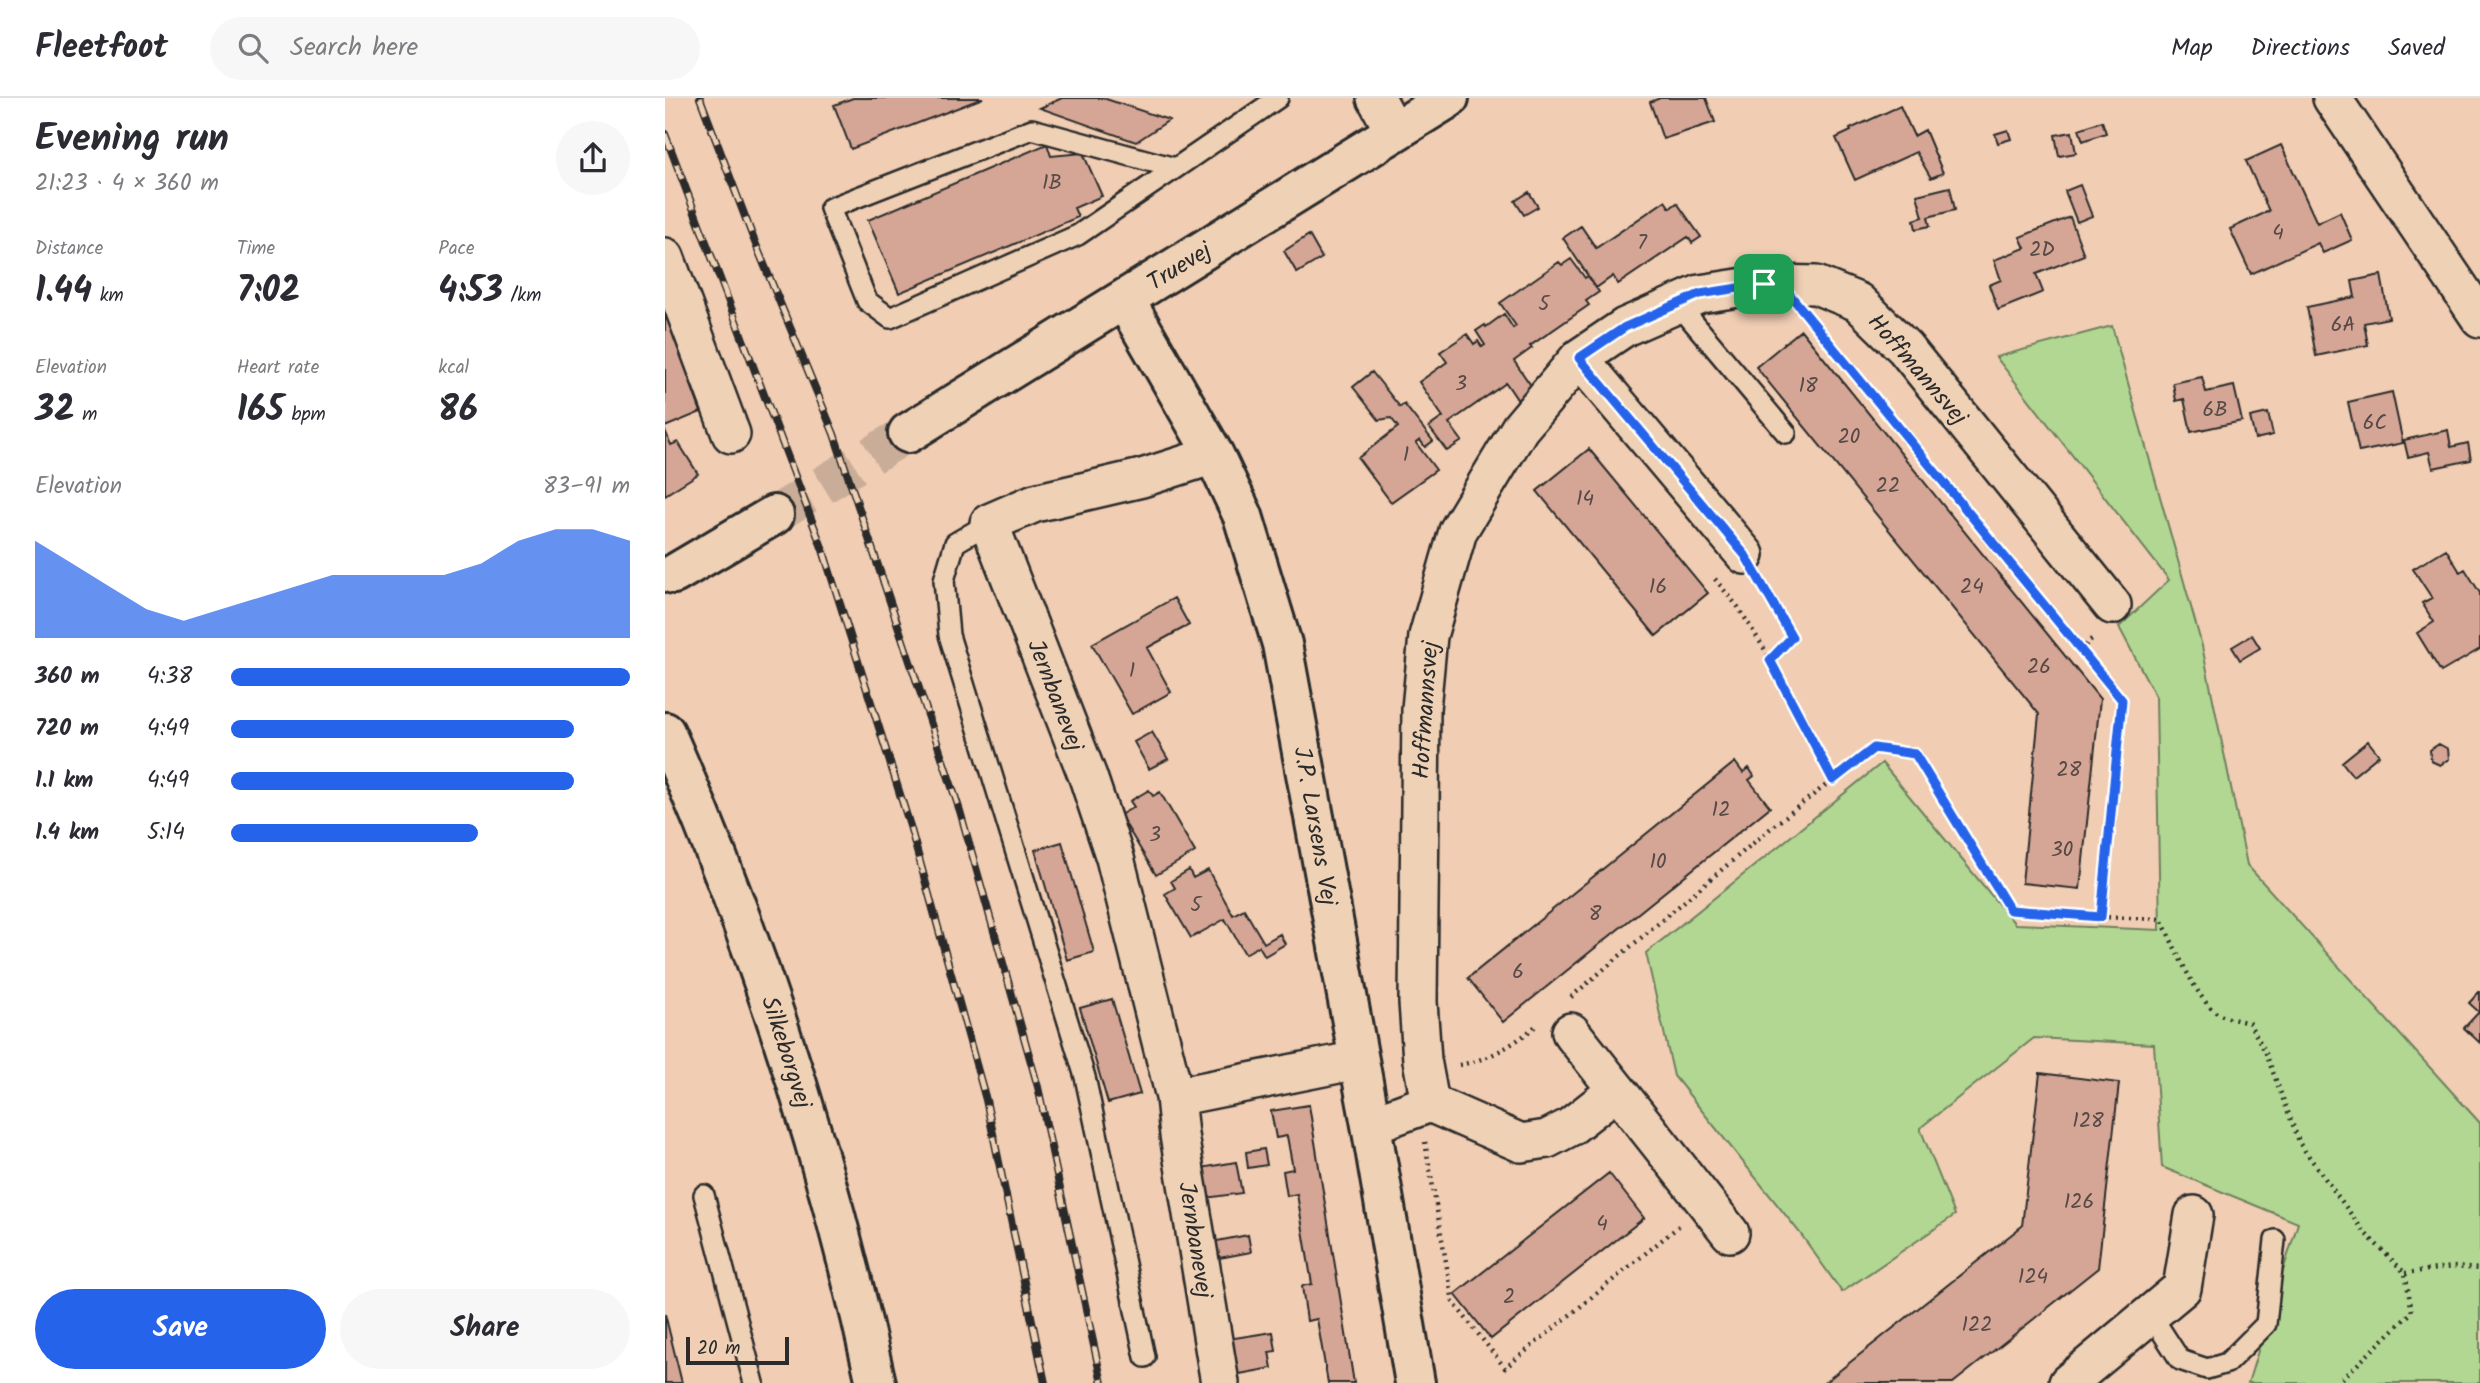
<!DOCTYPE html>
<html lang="en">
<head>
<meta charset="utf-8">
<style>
  :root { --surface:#fff; --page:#f7f7f7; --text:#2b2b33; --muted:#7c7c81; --line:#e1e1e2; --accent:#2563eb }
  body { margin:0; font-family:Kalam,sans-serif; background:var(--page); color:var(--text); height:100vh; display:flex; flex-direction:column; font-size:26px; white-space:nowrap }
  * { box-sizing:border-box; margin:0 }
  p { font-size:23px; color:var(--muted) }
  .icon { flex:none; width:38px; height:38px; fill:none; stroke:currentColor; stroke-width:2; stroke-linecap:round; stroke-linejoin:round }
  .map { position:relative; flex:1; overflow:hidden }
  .side { display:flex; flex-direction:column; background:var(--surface); width:665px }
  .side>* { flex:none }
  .scale { position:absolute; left:21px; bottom:18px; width:103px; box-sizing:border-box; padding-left:7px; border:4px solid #2b2b2b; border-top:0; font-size:19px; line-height:24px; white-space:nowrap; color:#2b2b2b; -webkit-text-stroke:5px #efd1b5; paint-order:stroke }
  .pin { position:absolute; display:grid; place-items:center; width:60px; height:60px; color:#fff; margin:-30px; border-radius:14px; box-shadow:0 4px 10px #0006 }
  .round { display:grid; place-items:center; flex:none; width:74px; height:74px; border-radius:37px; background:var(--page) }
  .overview { display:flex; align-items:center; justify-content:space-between; height:119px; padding:0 35px }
  h1 { font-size:38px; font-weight:700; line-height:52px }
  .metrics { display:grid; grid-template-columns:repeat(3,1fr); gap:10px; height:119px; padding:7px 35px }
  .metrics div { display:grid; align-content:center }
  .metrics b { font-size:35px; font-weight:700 }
  .metrics small { font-size:19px; font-weight:400 }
  .metrics p { font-size:19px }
  .chart { height:196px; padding:14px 35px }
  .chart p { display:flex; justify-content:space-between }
  .chart svg { width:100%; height:126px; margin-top:7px; fill:var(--accent); opacity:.7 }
  .button { display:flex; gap:14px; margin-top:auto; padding:14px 35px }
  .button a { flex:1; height:80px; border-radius:42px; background:var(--accent); color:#fff; font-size:28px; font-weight:700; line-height:80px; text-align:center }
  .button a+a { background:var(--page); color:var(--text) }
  ul { padding:0 35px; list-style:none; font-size:23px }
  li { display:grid; grid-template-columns:112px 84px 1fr; align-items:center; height:52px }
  li i { height:18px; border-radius:9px; background:var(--accent) }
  header { display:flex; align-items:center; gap:42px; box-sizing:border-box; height:98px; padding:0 35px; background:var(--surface); border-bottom:2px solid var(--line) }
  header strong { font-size:33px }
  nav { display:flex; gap:38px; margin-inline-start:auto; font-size:24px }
  .search { width:490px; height:63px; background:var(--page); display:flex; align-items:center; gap:18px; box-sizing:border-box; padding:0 24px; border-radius:38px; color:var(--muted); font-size:26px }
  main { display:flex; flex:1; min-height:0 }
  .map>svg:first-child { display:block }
  .green { fill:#b2d792; stroke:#6e815e; stroke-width:2 }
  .building { fill:#d5a696; stroke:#2b2b2b; stroke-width:2 }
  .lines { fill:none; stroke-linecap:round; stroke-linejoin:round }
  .tertiary-tunnel { stroke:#c9ad98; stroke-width:38; stroke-dasharray:38 19; stroke-linecap:butt }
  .service-casing { stroke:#2b2b2b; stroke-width:24 }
  .minor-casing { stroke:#2b2b2b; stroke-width:42 }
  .tertiary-casing { stroke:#2b2b2b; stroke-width:44 }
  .secondary-casing { stroke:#2b2b2b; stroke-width:44 }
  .path { stroke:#2b2b2b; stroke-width:4.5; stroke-dasharray:2 5; stroke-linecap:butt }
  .service { stroke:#efd1b5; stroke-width:19 }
  .minor { stroke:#efd1b5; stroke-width:37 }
  .tertiary { stroke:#efd1b5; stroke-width:38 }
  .secondary { stroke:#efd1b5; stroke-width:38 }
  .rail-casing { stroke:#2b2b2b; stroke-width:8 }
  .rail { stroke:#efd1b5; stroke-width:5; stroke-dasharray:16; stroke-linecap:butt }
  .route-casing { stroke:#fff; stroke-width:14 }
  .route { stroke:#2563eb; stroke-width:9 }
  .labels { text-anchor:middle; stroke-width:6; stroke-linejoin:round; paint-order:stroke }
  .number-label { font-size:21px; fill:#564a46 }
  .street-label { font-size:24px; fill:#2b2b2b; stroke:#efd1b5 }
</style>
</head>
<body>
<header>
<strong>Fleetfoot</strong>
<div class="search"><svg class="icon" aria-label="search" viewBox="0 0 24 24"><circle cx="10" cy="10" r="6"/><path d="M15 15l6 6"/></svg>Search here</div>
<nav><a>Map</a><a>Directions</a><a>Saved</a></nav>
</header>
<main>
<section class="side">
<div class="overview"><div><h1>Evening run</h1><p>21:23 · 4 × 360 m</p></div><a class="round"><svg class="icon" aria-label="share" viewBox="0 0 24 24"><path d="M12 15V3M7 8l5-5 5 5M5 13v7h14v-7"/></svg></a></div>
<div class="metrics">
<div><p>Distance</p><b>1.44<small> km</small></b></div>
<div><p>Time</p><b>7:02</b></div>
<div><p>Pace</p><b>4:53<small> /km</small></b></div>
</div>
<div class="metrics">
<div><p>Elevation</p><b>32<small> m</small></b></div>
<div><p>Heart rate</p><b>165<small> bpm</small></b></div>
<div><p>kcal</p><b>86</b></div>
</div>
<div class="chart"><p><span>Elevation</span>83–91 m</p>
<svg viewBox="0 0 160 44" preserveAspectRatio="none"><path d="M0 44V10L10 18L20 26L30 34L40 38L50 34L60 30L70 26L80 22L90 22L100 22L110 22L120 18L130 10L140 6L150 6L160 10V44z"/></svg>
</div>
<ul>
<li><b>360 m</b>4:38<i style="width:100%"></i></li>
<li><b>720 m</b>4:49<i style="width:86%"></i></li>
<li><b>1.1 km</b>4:49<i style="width:86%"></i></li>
<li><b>1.4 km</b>5:14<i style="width:62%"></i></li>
</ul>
<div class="button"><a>Save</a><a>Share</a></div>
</section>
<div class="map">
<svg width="1815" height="1285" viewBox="0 0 1815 1285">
  <rect width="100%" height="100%" fill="#f0cdb3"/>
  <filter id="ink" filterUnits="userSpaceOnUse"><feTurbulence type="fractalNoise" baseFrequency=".0143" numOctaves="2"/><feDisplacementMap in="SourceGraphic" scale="14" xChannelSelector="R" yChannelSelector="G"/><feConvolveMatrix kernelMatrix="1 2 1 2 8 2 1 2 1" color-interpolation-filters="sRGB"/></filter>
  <g filter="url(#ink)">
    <!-- green -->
    <path class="green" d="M 1447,228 L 1537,548 L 1582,767 L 1815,1025 L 1815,1285 L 1583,1285 L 1633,1125 L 1497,1069 L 1489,946 L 1369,940 L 1255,1030 L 1290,1117 L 1177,1194 L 1135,1135 L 1009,978 L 981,855 L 1217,665 L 1350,826 L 1495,832 L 1491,599 L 1454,529 L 1504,482 L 1331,259 Z"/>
    <!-- building -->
    <path class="building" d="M 188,0 L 318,0 L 186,51 L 169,7 Z
      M 397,0 L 438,0 L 504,22 L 471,44 L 375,10 Z
      M 995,0 L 1041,0 L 1050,24 L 998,41 L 985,4 Z
      M 1235,8 L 1249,38 L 1260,32 L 1278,75 L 1266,80 L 1251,54 L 1190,82 L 1171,40 L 1186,33 L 1185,31 Z
      M 1437,23 L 1441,35 L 1418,43 L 1414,31 Z
      M 1343,32 L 1346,41 L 1333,45 L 1330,36 Z
      M 1407,34 L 1411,55 L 1394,58 L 1390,37 Z
      M 382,46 L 386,58 L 418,55 L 437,98 L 409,110 L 413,119 L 234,195 L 203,122 Z
      M 1616,47 L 1652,125 L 1675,114 L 1687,142 L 1658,155 L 1653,145 L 1586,176 L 1565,131 L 1604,113 L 1581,63 Z
      M 1415,87 L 1427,118 L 1412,124 L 1400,93 Z
      M 1285,89 L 1290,112 L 1263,119 L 1265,128 L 1251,131 L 1249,122 L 1258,119 L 1252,97 Z
      M 864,94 L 873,109 L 859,117 L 850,103 Z
      M 1000,103 L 1005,110 L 1012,105 L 1036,139 L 1027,145 L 1023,139 L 953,186 L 948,178 L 931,190 L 898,140 L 916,128 L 931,150 Z
      M 1405,119 L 1419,157 L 1371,176 L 1378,194 L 1333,212 L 1324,187 L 1336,182 L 1329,162 L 1360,150 L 1355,139 Z
      M 644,137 L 657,160 L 632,175 L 619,153 Z
      M 906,161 L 920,180 L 923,178 L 934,194 L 921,203 L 924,207 L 865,248 L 867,250 L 849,263 L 867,289 L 854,304 L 841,285 L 784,325 L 797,343 L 782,353 L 764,329 L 778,319 L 754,284 L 782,264 L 775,254 L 802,236 L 809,246 L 813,243 L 817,249 L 820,247 L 811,233 L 820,227 L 821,229 L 839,216 L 848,230 L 851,228 L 835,205 L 894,164 L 897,167 Z
      M 1716,177 L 1724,220 L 1699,225 L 1703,247 L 1651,258 L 1642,209 L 1690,199 L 1687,183 Z
      M 0,208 L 39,274 L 24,281 L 36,314 L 0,329 Z
      M 1136,232 L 1435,601 L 1415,791 L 1357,785 L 1374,616 L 1091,269 Z
      M 707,274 L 735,309 L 739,306 L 768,343 L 760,349 L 755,342 L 751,345 L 771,372 L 726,404 L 693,360 L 733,329 L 726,320 L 714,322 L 688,289 Z
      M 1537,279 L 1541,294 L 1569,288 L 1577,323 L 1526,334 L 1519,301 L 1511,303 L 1508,285 Z
      M 1727,294 L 1738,345 L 1694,354 L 1683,304 Z
      M 1603,315 L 1608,337 L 1590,341 L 1585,319 Z
      M 0,332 L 6,347 L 13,344 L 33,376 L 0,397 Z
      M 1783,332 L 1786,349 L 1803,345 L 1806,362 L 1768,370 L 1764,354 L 1743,359 L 1739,342 Z
      M 924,351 L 1043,495 L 991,538 L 872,393 Z
      M 1781,451 L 1795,474 L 1800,471 L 1815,495 L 1815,551 L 1776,574 L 1752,535 L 1769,524 L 1757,505 L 1767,500 L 1748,471 Z
      M 509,500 L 524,527 L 482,550 L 506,594 L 467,616 L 427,546 Z
      M 1587,537 L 1595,550 L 1575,562 L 1567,549 Z
      M 487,634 L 503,661 L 484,671 L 469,644 Z
      M 1703,643 L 1714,657 L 1688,678 L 1677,664 Z
      M 1774,646 L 1783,651 L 1784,661 L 1775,667 L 1766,663 L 1765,652 Z
      M 1070,664 L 1078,675 L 1084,670 L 1089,678 L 1084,682 L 1105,709 L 838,924 L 803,880 Z
      M 484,692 L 488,698 L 495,694 L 530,754 L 491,777 L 455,717 L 469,709 L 465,703 Z
      M 397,744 L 429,854 L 402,862 L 370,752 Z
      M 524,772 L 528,780 L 543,772 L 568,817 L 579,811 L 599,845 L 615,836 L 620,846 L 600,858 L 594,848 L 580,856 L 560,821 L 526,840 L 500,796 L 510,790 L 506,783 Z
      M 1814,894 L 1815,894 L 1815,945 L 1799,930 L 1814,914 L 1804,905 Z
      M 447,901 L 475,996 L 443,1005 L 415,910 Z
      M 1375,975 L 1454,985 L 1433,1170 L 1288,1285 L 1159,1285 L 1357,1128 Z
      M 644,1007 L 689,1285 L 663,1285 L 652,1221 L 642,1223 L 637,1188 L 647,1186 L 632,1096 L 622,1098 L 618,1073 L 628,1071 L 622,1038 L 611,1040 L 606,1013 Z
      M 599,1051 L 602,1067 L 583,1070 L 581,1054 Z
      M 571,1064 L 577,1095 L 541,1100 L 536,1070 Z
      M 944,1075 L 979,1120 L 826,1241 L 790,1196 Z
      M 583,1137 L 586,1154 L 549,1161 L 547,1144 Z
      M 0,1216 L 17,1285 L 0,1285 Z
      M 608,1234 L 611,1253 L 604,1254 L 607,1270 L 569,1277 L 563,1241 Z"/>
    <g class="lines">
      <!-- tertiary-tunnel -->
      <path class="tertiary-tunnel" d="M 109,417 L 243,335"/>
      <!-- service casing -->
      <g class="service-casing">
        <path id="service" d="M 510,70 L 367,31 L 165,110 L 202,203 L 225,220 L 413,137 L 613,0
          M 1012,205 L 1121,335
          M 324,425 L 290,445 L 279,482 L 284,537 L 420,979 L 480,1259
          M 39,1097 L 89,1285
          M 1486,1217 L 1515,1262 L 1542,1271 L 1562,1265 L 1601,1226 L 1610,1142"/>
      </g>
      <!-- minor casing -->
      <g class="minor-casing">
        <path id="minor" d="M 711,0 L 729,33
          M 1667,0 L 1815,220
          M 0,159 L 66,336
          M 914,260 L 1080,457
          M 906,934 L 1065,1135
          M 510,999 L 450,760 L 423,679 L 324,425 L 370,405 L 477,380 L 549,357
          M 765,1005 L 757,962 L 753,904 L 756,611 L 763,538 L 793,433 L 855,330 L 914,260 L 960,229 L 1035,196 L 1099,186 L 1151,187 L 1193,204 L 1240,250 L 1447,507
          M 706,1027 L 765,1005 L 856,1045 L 882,1041 L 905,1029 L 952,992
          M 555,1285 L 514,1037 L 510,999 L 693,962
          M 1403,1285 L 1517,1190 L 1529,1117"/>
      </g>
      <!-- tertiary casing -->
      <g class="tertiary-casing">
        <path id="tertiary" d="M 460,202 L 549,357 L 578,418 L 617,546 L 706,1027 L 750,1285
          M 243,335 L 784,0
          M 9,476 L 109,417"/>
      </g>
      <!-- secondary casing -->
      <g class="secondary-casing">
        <path id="secondary" d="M 0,634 C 93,844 162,1061 211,1285"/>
      </g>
      <!-- path -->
      <path class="path" d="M 1050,481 L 1073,509 L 1102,555 L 1168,682
        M 1095,486 L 1127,539 L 1105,562
        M 1416,553 L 1424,543 L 1430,539
        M 1436,819 L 1496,821 C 1508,845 1532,903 1552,915 C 1561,921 1575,922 1584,925 L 1600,953 L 1635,1046 L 1699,1134 L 1740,1175 L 1747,1214 L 1673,1285
        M 906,899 L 1112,725 L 1209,650 L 1250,656 L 1345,812 L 1436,819 L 1457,602 L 1148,225
        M 794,967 C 826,961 848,947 872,927
        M 760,1044 L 788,1204 L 840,1270 L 1014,1128
        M 1740,1175 L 1787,1169 L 1815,1171"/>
      <!-- service -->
      <use href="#service" class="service"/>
      <!-- minor -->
      <use href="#minor" class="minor"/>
      <!-- tertiary -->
      <use href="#tertiary" class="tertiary"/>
      <!-- secondary -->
      <use href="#secondary" class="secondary"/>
      <!-- rail casing -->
      <g class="rail-casing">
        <path id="rail" d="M 35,0 L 87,137 L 169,336 L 295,713 L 373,989 L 437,1285
          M 0,36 L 158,452 L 245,728 L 321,1002 L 380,1285"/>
      </g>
      <!-- rail -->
      <use href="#rail" class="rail"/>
    </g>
  </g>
  <g class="lines" filter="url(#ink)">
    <!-- route casing -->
    <g class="route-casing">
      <path id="route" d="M 1099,186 L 1117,187 L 1457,602 L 1436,819 L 1345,812 L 1250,656 L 1209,650 L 1168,682 L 1105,562 L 1127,539 L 1080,457 L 914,260 L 960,229 L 1035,196 Z"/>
    </g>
    <!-- route -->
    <use href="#route" class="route"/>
  </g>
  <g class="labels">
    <!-- number labels -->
    <g class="number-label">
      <text x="387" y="91">1B</text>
      <text x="1613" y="141">4</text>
      <text x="977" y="151">7</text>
      <text x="1377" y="158">2D</text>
      <text x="879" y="212">5</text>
      <text x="1678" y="233">6A</text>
      <text x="796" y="292">3</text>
      <text x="1143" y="294">18</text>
      <text x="1550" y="318">6B</text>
      <text x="1710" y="331">6C</text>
      <text x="1184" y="345">20</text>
      <text x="741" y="363">1</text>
      <text x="1223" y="394">22</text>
      <text x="920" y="407">14</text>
      <text x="993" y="495">16</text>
      <text x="1307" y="495">24</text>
      <text x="1374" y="575">26</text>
      <text x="467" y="579">1</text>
      <text x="1404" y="678">28</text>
      <text x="1056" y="718">12</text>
      <text x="490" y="743">3</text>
      <text x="1397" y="758">30</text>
      <text x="993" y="770">10</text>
      <text x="531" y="813">5</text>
      <text x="930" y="822">8</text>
      <text x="853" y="880">6</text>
      <text x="1423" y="1029">128</text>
      <text x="1414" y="1110">126</text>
      <text x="937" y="1132">4</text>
      <text x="1368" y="1185">124</text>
      <text x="844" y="1205">2</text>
      <text x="1312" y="1233">122</text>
    </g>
    <!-- street labels -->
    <g class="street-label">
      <text transform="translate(514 168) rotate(-32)" y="8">Truevej</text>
      <text transform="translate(1253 271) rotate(49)" y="8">Hoffmannsvej</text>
      <text transform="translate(391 597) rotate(69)" y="8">Jernbanevej</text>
      <text transform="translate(760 612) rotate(-86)" y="8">Hoffmannsvej</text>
      <text transform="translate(651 728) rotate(80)" y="8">J.P. Larsens Vej</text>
      <text transform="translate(122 954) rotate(72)" y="8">Silkeborgvej</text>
      <text transform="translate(531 1142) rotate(81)" y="8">Jernbanevej</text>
    </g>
  </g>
</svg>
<div class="scale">20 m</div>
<div class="pin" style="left:1099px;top:186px;background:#1e9e55"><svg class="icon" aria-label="arrive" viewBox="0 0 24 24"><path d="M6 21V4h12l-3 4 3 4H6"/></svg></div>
</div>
</main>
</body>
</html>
